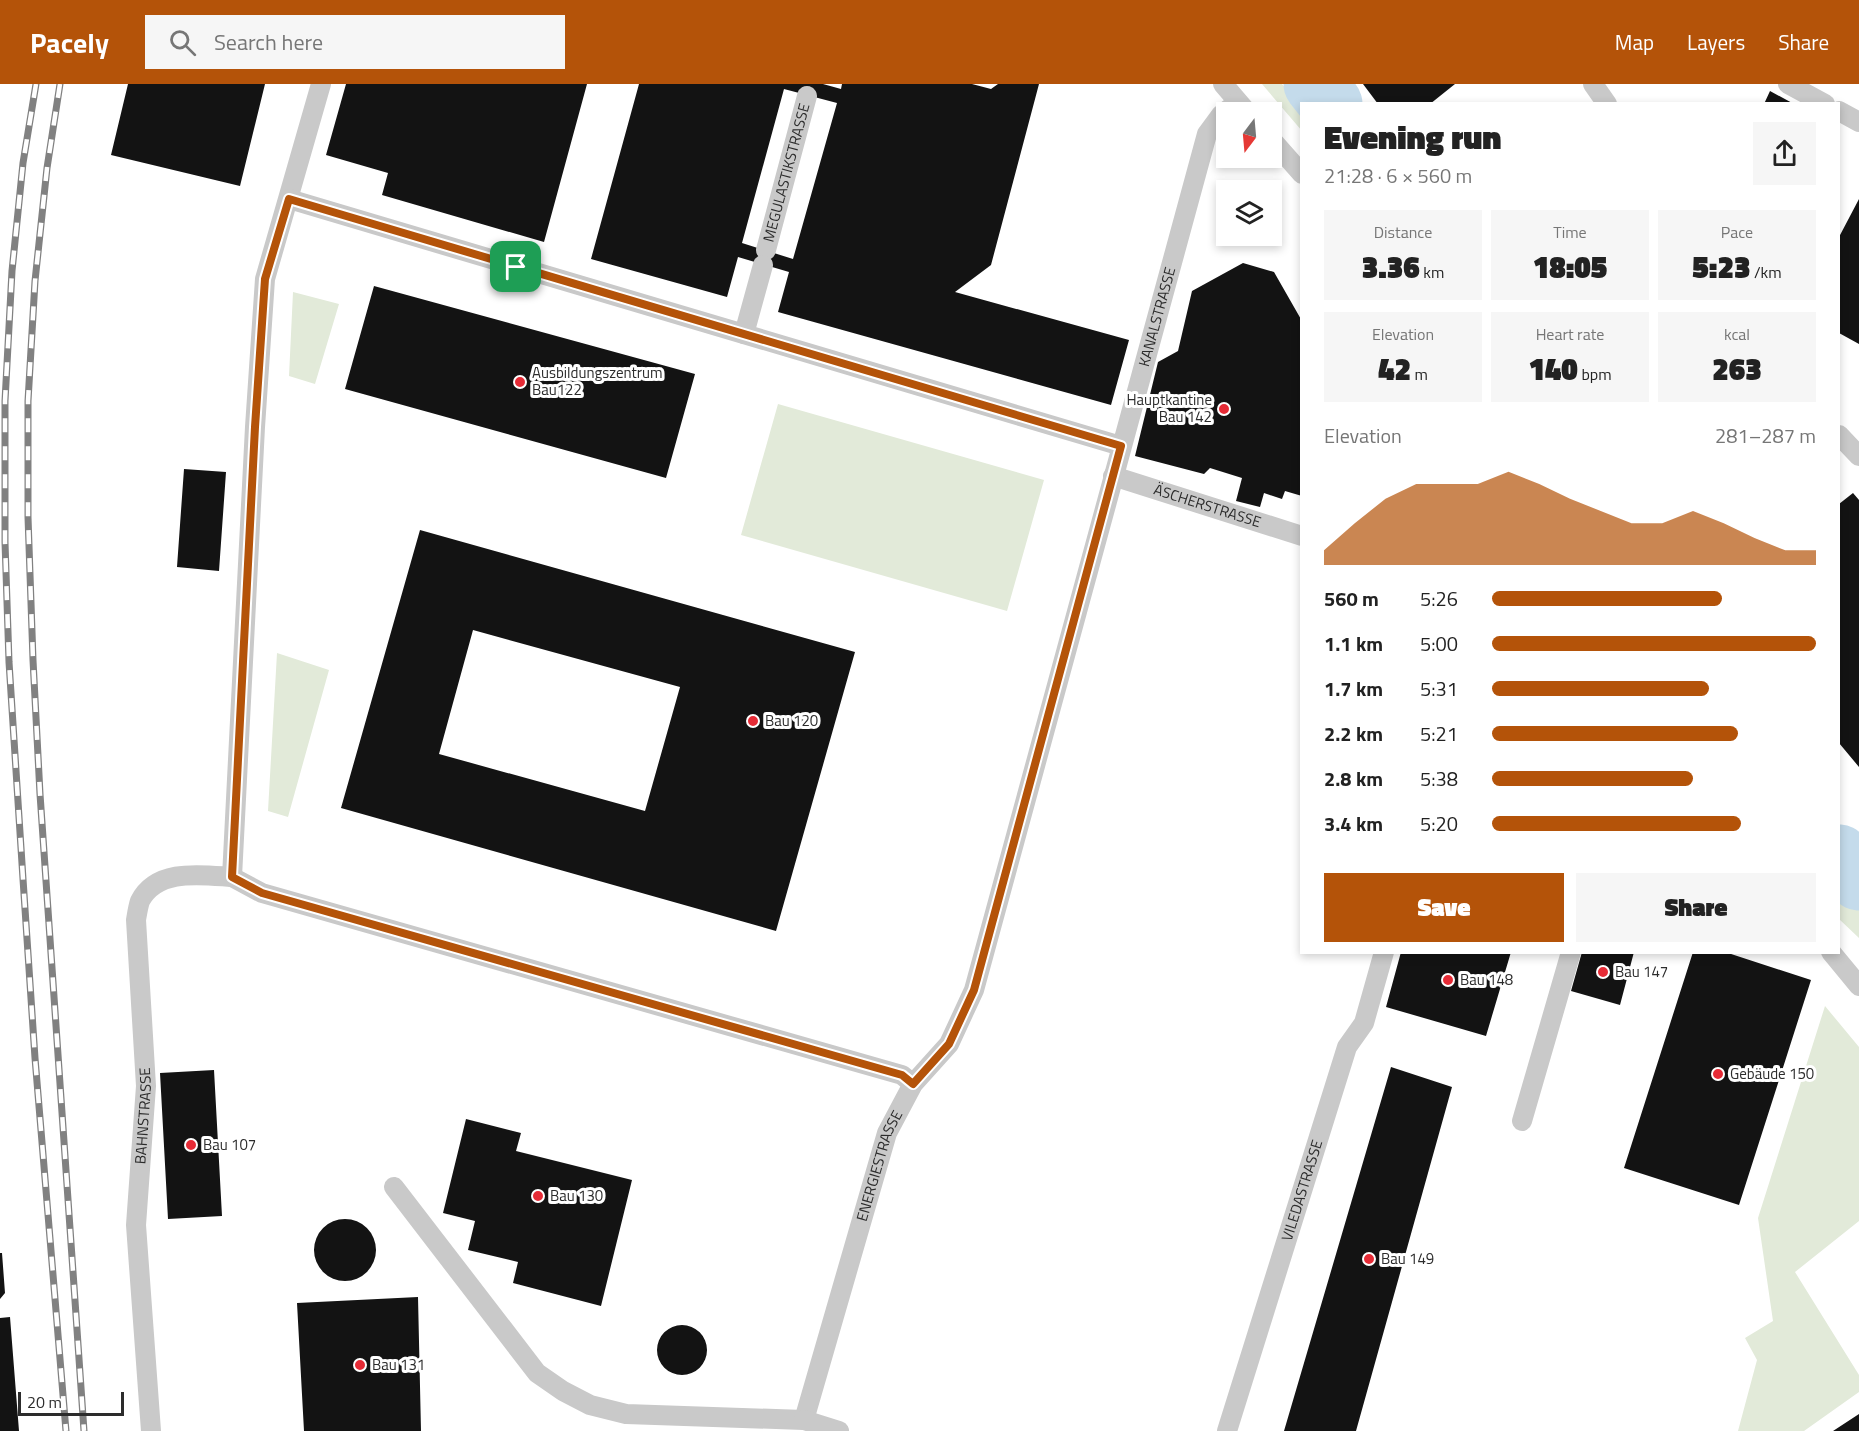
<!DOCTYPE html>
<html lang="en">
<head>
<meta charset="utf-8">
<style>
  :root { --surface:#fff; --page:#f6f6f6; --text:#222; --muted:#767676; --accent:#b45309 }
  body { margin:0; font-family:"Titillium Web",sans-serif; background:var(--page); color:var(--text); height:100vh; display:flex; flex-direction:column; font-size:22px; white-space:nowrap }
  * { box-sizing:border-box; margin:0 }
  p { font-size:20px; color:var(--muted) }
  .icon { flex:none; width:33px; height:33px; fill:none; stroke:currentColor; stroke-width:2; stroke-linecap:round; stroke-linejoin:round }
  .map { position:relative; flex:1; overflow:hidden }
  .sheet { position:absolute; left:1300px; top:18px; width:540px; height:852px; display:flex; flex-direction:column; background:var(--surface); border-radius:0px; box-shadow:0 3px 9px #0003 }
  .sheet>* { flex:none }
  .needle { width:39px; rotate:196deg }
  .controls { position:absolute; left:1216px; top:18px; display:grid; gap:12px }
  .controls a { display:grid; place-items:center; width:66px; height:66px; border-radius:0px; background:var(--surface); box-shadow:0 3px 9px #0003; font-size:30px }
  .scale { position:absolute; left:18px; bottom:15px; width:106px; box-sizing:border-box; padding-left:6px; border:3px solid #2c2c2c; border-top:0; font-size:16px; line-height:21px; white-space:nowrap; color:#2c2c2c; -webkit-text-stroke:4px #fff; paint-order:stroke }
  .pin { position:absolute; display:grid; place-items:center; width:51px; height:51px; color:#fff; margin:-26px; border-radius:12px; box-shadow:0 3px 9px #0006 }
  .round { display:grid; place-items:center; flex:none; width:63px; height:63px; border-radius:0px; background:var(--page) }
  .headline { display:flex; align-items:center; justify-content:space-between; height:102px; padding:0 24px }
  h1 { font-size:33px; font-weight:800; line-height:45px }
  .stats { display:grid; grid-template-columns:repeat(3,1fr); gap:9px; height:102px; padding:6px 24px }
  .stats div { display:grid; align-content:center; border-radius:0px; background:var(--page); text-align:center }
  .stats b { font-size:30px; font-weight:800 }
  .stats small { font-size:16px; font-weight:400 }
  .stats p { font-size:16px }
  .chart { height:168px; padding:12px 24px }
  .chart p { display:flex; justify-content:space-between }
  .chart svg { width:100%; height:108px; margin-top:6px; fill:var(--accent); opacity:.7 }
  .cta { display:flex; gap:12px; margin-top:auto; padding:12px 24px }
  .cta a { flex:1; height:69px; border-radius:0px; background:var(--accent); color:#fff; font-size:24px; font-weight:800; line-height:69px; text-align:center }
  .cta a+a { background:var(--page); color:var(--text) }
  ul { padding:0 24px; list-style:none; font-size:20px }
  li { display:grid; grid-template-columns:96px 72px 1fr; align-items:center; height:45px }
  li i { height:15px; border-radius:8px; background:var(--accent) }
  header { display:flex; align-items:center; gap:36px; box-sizing:border-box; height:84px; padding:0 30px; background:var(--accent); color:#fff }
  header strong { font-size:28px }
  nav { display:flex; gap:33px; margin-inline-start:auto; font-size:21px }
  .search { width:420px; height:54px; background:var(--page); display:flex; align-items:center; gap:15px; box-sizing:border-box; padding:0 21px; border-radius:0px; color:var(--muted); font-size:22px }
  .map>svg:first-child { display:block }
  .green { fill:#e2ead9 }
  .lines { fill:none; stroke-linecap:round; stroke-linejoin:round }
  .river { stroke:#c4dbeb; stroke-width:63 }
  .building { fill:#131313; fill-rule:evenodd }
  .service { stroke:#c9c9c9; stroke-width:20 }
  .rail-casing { stroke:#818181; stroke-width:7 }
  .rail { stroke:#fff; stroke-width:4.5; stroke-dasharray:14; stroke-linecap:butt }
  .route-casing { stroke:#fff; stroke-width:12 }
  .route { stroke:#b45309; stroke-width:8 }
  .poi-dot { fill:#e62b36; stroke:#fff; stroke-width:2 }
  .labels { text-anchor:middle; stroke-width:6; stroke-linejoin:round; paint-order:stroke }
  .street-label { font-size:15px; fill:#2c2c2c; stroke:#fff }
  .poi-label { font-size:15px; fill:#2c2c2c; stroke:#fff; text-anchor:start }
</style>
</head>
<body>
<header>
<strong>Pacely</strong>
<div class="search"><svg class="icon" aria-label="search" viewBox="0 0 24 24"><circle cx="10" cy="10" r="6"/><path d="M15 15l6 6"/></svg>Search here</div>
<nav><a>Map</a><a>Layers</a><a>Share</a></nav>
</header>
<div class="map">
<svg width="1859" height="1347" viewBox="0 0 1859 1347">
  <rect width="100%" height="100%" fill="#fff"/>
  <!-- green -->
  <path class="green" d="M 1262,0 L 1282,0 L 1302,25 L 1302,47 Z
    M 293,208 L 339,220 L 315,300 L 289,292 Z
    M 778,320 L 1044,396 L 1007,527 L 741,451 Z
    M 277,569 L 329,586 L 288,733 L 268,727 Z
    M 1839,794 L 1859,816 L 1859,854 L 1839,835 Z
    M 1825,922 L 1859,963 L 1859,1137 L 1795,1188 L 1859,1291 L 1859,1308 L 1804,1347 L 1738,1347 L 1757,1276 L 1745,1254 L 1773,1237 L 1758,1134 Z"/>
  <g class="lines">
    <!-- river -->
    <path class="river" d="M 1315,0 L 1331,20
      M 1839,772 L 1859,795"/>
  </g>
  <!-- building -->
  <path class="building" d="M 128,0 L 265,0 L 240,102 L 111,71 Z
    M 346,0 L 587,0 L 544,158 L 382,111 L 388,89 L 326,71 Z
    M 639,0 L 823,0 L 841,5 L 842,0 L 972,0 L 991,5 L 998,0 L 1039,0 L 991,181 L 955,208 L 1129,256 L 1111,321 L 778,228 L 789,188 L 738,173 L 727,213 L 591,175 ZM 784,5 L 837,19 L 793,175 L 742,159 Z
    M 1363,0 L 1455,0 L 1430,20 L 1378,20 Z
    M 1770,7 L 1794,20 L 1764,20 Z
    M 1859,115 L 1859,260 L 1839,249 L 1839,153 Z
    M 1243,179 L 1274,188 L 1302,237 L 1302,412 L 1285,407 L 1282,415 L 1264,409 L 1260,423 L 1236,417 L 1242,394 L 1210,384 L 1204,390 L 1135,372 L 1158,278 L 1178,267 L 1192,207 Z
    M 374,202 L 695,290 L 666,394 L 345,305 Z
    M 184,385 L 226,388 L 219,487 L 177,483 Z
    M 1853,409 L 1859,416 L 1859,683 L 1839,659 L 1839,420 Z
    M 420,446 L 855,568 L 776,847 L 341,724 ZM 473,546 L 680,603 L 645,727 L 439,670 Z
    M 1401,868 L 1511,868 L 1486,952 L 1386,923 Z
    M 1582,868 L 1634,868 L 1620,921 L 1571,907 Z
    M 1693,868 L 1725,868 L 1811,896 L 1739,1121 L 1624,1084 Z
    M 1391,983 L 1452,1003 L 1356,1347 L 1284,1347 Z
    M 214,986 L 222,1132 L 168,1135 L 160,989 Z
    M 466,1035 L 521,1049 L 516,1067 L 632,1096 L 601,1222 L 513,1199 L 518,1178 L 468,1166 L 475,1137 L 443,1129 Z
    M314 1166a31 31 0 1 1 62 0a31 31 0 1 1-62 0Z
    M 0,1169 L 2,1169 L 5,1209 L 0,1215 Z
    M 418,1213 L 421,1347 L 304,1347 L 297,1219 Z
    M 10,1233 L 19,1347 L 0,1347 L 0,1234 Z
    M657 1266a25 25 0 1 1 50 0a25 25 0 1 1-50 0Z
    M 1859,1330 L 1859,1347 L 1833,1347 Z"/>
  <g class="lines">
    <!-- service -->
    <g class="service">
      <path d="M 321,0 L 265,195 L 255,343 L 232,793 L 262,809 L 902,991 L 913,1000"/>
      <path d="M 1223,0 L 1247,28"/>
      <path d="M 1593,0 L 1607,20"/>
      <path d="M 1788,0 L 1825,20"/>
      <path d="M 1839,27 L 1859,38"/>
      <path d="M 1272,56 L 1302,90"/>
      <path d="M 289,115 L 1121,362"/>
      <path id="s1" d="M 766,166 L 807,12"/>
      <path d="M 744,250 L 763,181"/>
      <path d="M 1839,351 L 1859,372"/>
      <path id="s2" d="M 1113,392 L 1302,452"/>
      <path d="M 1831,868 L 1859,902"/>
      <path d="M 1522,1037 L 1571,868"/>
      <path id="s3" d="M 394,1103 L 537,1289 L 563,1307 L 590,1321 L 626,1330 L 804,1336 L 887,1049 L 913,1000 L 949,960 L 974,906 L 1207,50 L 1221,31 L 1238,18"/>
      <path d="M 804,1336 L 839,1347"/>
      <path id="s4" d="M 151,1347 L 136,1141 L 146,1002 L 136,836 C 137,830 138,823 140,817 C 157,784 201,791 232,793"/>
      <path id="s5" d="M 1227,1347 L 1347,963 L 1364,939 L 1384,868"/>
    </g>
    <!-- rail casing -->
    <g class="rail-casing">
      <path id="rail" d="M 36,0 L 23,79 L 12,187 L 5,317 L 5,458 L 9,578 L 23,795 L 35,974 L 66,1347
        M 60,0 L 47,84 L 35,197 L 28,317 L 28,433 L 33,576 L 40,710 L 84,1347"/>
    </g>
    <!-- rail -->
    <use href="#rail" class="rail"/>
  </g>
  <g class="lines">
    <!-- route casing -->
    <g class="route-casing">
      <path id="route" d="M 289,115 L 1121,362 L 974,906 L 949,960 L 913,1000 L 902,991 L 262,809 L 232,793 L 255,343 L 265,195 Z"/>
    </g>
    <!-- route -->
    <use href="#route" class="route"/>
  </g>
  <!-- markers -->
  <g class="poi-dot">
    <circle cx="520" cy="298" r="6"/>
    <circle cx="1224" cy="325" r="6"/>
    <circle cx="753" cy="637" r="6"/>
    <circle cx="1603" cy="888" r="6"/>
    <circle cx="1448" cy="896" r="6"/>
    <circle cx="1718" cy="990" r="6"/>
    <circle cx="191" cy="1061" r="6"/>
    <circle cx="538" cy="1112" r="6"/>
    <circle cx="1369" cy="1175" r="6"/>
    <circle cx="360" cy="1281" r="6"/>
  </g>
  <g class="labels">
    <!-- street labels -->
    <g class="street-label">
      <text dy="5" stroke="none"><textPath href="#s1" startOffset="80">MEGULASTIKSTRASSE</textPath></text>
      <text dy="5" stroke="none"><textPath href="#s3" startOffset="1677">KANALSTRASSE</textPath></text>
      <text dy="5" stroke="none"><textPath href="#s2" startOffset="99">ÄSCHERSTRASSE</textPath></text>
      <text dy="5" stroke="none"><textPath href="#s4" startOffset="316">BAHNSTRASSE</textPath></text>
      <text dy="5" stroke="none"><textPath href="#s3" startOffset="777">ENERGIESTRASSE</textPath></text>
      <text dy="5" stroke="none"><textPath href="#s5" startOffset="252">VILEDASTRASSE</textPath></text>
    </g>
    <!-- poi labels -->
    <g class="poi-label">
      <text x="532" y="294">Ausbildungszentrum<tspan x="532" dy="17">Bau122</tspan></text>
      <text x="1212" y="321" text-anchor="end">Hauptkantine<tspan x="1212" dy="17">Bau 142</tspan></text>
      <text x="765" y="642">Bau 120</text>
      <text x="1615" y="893">Bau 147</text>
      <text x="1460" y="901">Bau 148</text>
      <text x="1730" y="995">Gebäude 150</text>
      <text x="203" y="1066">Bau 107</text>
      <text x="550" y="1117">Bau 130</text>
      <text x="1381" y="1180">Bau 149</text>
      <text x="372" y="1286">Bau 131</text>
    </g>
  </g>
</svg>
<div class="controls">
<a><svg class="needle" viewBox="-14 -14 28 28"><path d="M0-13l5 13h-10z" fill="#e53935"/><path d="M0 13l5-13h-10z" fill="#767676"/></svg></a>
<a><svg class="icon" aria-label="layers" viewBox="0 0 24 24"><path d="M12 4l9 5-9 5-9-5zM3 14l9 5 9-5"/></svg></a>
</div>
<div class="scale">20 m</div>
<div class="pin" style="left:516px;top:183px;background:#1e9e55"><svg class="icon" aria-label="arrive" viewBox="0 0 24 24"><path d="M6 21V4h12l-3 4 3 4H6"/></svg></div>
<section class="sheet">
<div class="headline"><div><h1>Evening run</h1><p>21:28 · 6 × 560 m</p></div><a class="round"><svg class="icon" aria-label="share" viewBox="0 0 24 24"><path d="M12 15V3M7 8l5-5 5 5M5 13v7h14v-7"/></svg></a></div>
<div class="stats">
<div><p>Distance</p><b>3.36<small> km</small></b></div>
<div><p>Time</p><b>18:05</b></div>
<div><p>Pace</p><b>5:23<small> /km</small></b></div>
</div>
<div class="stats">
<div><p>Elevation</p><b>42<small> m</small></b></div>
<div><p>Heart rate</p><b>140<small> bpm</small></b></div>
<div><p>kcal</p><b>263</b></div>
</div>
<div class="chart"><p><span>Elevation</span>281–287 m</p>
<svg viewBox="0 0 160 44" preserveAspectRatio="none"><path d="M0 44V38L10 27L20 17L30 11L40 11L50 11L60 6L70 11L80 17L90 22L100 27L110 27L120 22L130 27L140 33L150 38L160 38V44z"/></svg>
</div>
<ul>
<li><b>560 m</b>5:26<i style="width:71%"></i></li>
<li><b>1.1 km</b>5:00<i style="width:100%"></i></li>
<li><b>1.7 km</b>5:31<i style="width:67%"></i></li>
<li><b>2.2 km</b>5:21<i style="width:76%"></i></li>
<li><b>2.8 km</b>5:38<i style="width:62%"></i></li>
<li><b>3.4 km</b>5:20<i style="width:77%"></i></li>
</ul>
<div class="cta"><a>Save</a><a>Share</a></div>
</section>
</div>
</body>
</html>
